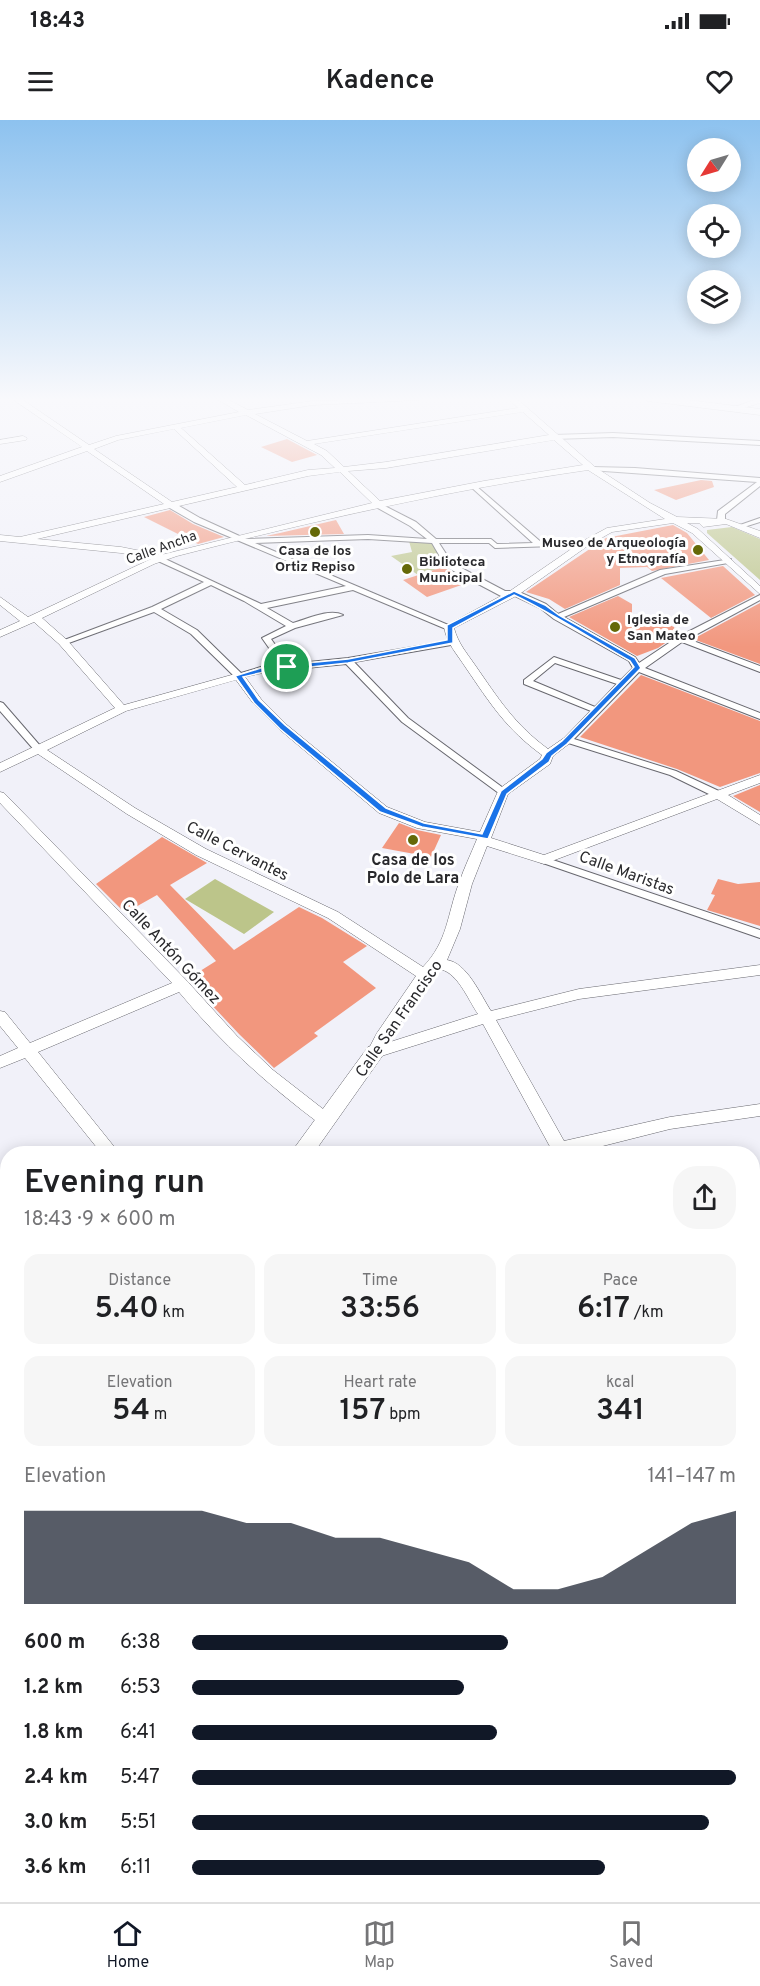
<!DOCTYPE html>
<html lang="en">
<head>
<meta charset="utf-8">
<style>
  :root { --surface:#fff; --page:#f6f6f6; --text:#202124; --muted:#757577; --line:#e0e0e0; --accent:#111827 }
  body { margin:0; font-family:Overpass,sans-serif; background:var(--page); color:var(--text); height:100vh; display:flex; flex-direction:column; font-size:22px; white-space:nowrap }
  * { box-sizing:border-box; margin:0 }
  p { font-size:20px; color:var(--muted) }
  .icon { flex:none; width:33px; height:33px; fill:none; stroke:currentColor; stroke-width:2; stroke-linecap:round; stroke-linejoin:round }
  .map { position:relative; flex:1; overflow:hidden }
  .side { position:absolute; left:0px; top:1026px; width:760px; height:756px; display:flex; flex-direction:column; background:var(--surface); border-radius:24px 24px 0 0; box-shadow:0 3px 15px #0003 }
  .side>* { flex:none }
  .needle { width:39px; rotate:233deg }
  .controls { position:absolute; left:687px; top:18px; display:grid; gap:12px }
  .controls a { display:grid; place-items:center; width:54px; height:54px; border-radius:50%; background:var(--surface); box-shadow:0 3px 15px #0003; font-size:30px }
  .pin { position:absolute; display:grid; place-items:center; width:51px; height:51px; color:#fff; margin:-26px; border:3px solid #fff; border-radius:50%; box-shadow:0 2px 6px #0007 }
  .round { display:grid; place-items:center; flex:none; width:63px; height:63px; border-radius:24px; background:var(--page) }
  .headline { display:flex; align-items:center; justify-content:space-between; height:102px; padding:0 24px }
  h1 { font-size:33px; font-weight:600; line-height:45px }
  .metrics { display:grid; grid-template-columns:repeat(3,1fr); gap:9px; height:102px; padding:6px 24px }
  .metrics div { display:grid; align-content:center; border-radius:15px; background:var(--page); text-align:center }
  .metrics b { font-size:30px; font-weight:600 }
  .metrics small { font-size:16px; font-weight:400 }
  .metrics p { font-size:16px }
  .chart { height:168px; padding:12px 24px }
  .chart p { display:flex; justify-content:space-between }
  .chart svg { width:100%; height:108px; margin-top:6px; fill:var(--accent); opacity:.7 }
  ul { padding:0 24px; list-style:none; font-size:20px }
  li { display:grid; grid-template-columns:96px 72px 1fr; align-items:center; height:45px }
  li i { height:15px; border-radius:8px; background:var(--accent) }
  .status { display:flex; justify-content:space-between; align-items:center; height:42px; padding:0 30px; background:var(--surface); direction:ltr }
  .status svg { height:16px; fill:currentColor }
  header { display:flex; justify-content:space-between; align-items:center; height:78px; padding:0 24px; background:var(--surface); font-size:27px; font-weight:600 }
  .tab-bar { display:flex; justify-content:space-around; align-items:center; height:84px; border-top:2px solid var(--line); background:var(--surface); font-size:16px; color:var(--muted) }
  .tab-bar a { display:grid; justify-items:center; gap:3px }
  .tab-bar .on { color:var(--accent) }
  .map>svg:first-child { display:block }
  .green { fill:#bcc58a }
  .building { fill:#f2977e }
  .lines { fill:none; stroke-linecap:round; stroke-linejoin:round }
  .pedestrian-casing { stroke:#68686f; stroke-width:2 }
  .minor-casing { stroke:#68686f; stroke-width:1 }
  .tertiary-casing { stroke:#68686f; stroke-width:1 }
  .pedestrian { fill:#fff; fill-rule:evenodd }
  .minor { fill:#fff; fill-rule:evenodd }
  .tertiary { fill:#fff; fill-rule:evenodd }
  .route { fill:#1a73e8; stroke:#fff; stroke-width:1.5; fill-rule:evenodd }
  .poi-dot { fill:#656908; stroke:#fff; stroke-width:2 }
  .labels { text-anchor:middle; stroke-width:6; stroke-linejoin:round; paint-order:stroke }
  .far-poi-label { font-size:14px; font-weight:bold; fill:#29292c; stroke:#fff; text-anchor:start }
  .far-street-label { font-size:14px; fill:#29292c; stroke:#fff }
  .street-label { font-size:16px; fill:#29292c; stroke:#fff }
  .poi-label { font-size:16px; font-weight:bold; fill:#29292c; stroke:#fff }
</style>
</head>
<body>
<div class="status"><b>18:43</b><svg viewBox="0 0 49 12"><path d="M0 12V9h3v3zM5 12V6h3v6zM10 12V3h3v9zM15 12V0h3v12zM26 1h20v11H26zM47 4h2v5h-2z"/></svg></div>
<header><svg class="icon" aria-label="menu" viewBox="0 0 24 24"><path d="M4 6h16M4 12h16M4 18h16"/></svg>Kadence<svg class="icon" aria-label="heart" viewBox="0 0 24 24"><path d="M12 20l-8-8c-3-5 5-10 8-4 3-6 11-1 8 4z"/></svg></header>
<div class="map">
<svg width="760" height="1782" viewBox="0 0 760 1782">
  <rect width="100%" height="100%" fill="#f1f1f9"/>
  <!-- green -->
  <path class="green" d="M 732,407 L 760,419 L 760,460 L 707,413 L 707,410 Z
    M 409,421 L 434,421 L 449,445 L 418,455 L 391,436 L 412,432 Z
    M 215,759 L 274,792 L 244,814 L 185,779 Z"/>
  <!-- building -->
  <path class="building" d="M 287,319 L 317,335 L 292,342 L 261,327 Z
    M 701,360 L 712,361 L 714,367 L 676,380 L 654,370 Z
    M 170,390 L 193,404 L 224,417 L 198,424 L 144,397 Z
    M 336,400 L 344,414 L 266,416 L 280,413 Z
    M 673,405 L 687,413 L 709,440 L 652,451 L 647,447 L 620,448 L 620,465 L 565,489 L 549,479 L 526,472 L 606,418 Z
    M 723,446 L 755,475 L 711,498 L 661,458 Z
    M 443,447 L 470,462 L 427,477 L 403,460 Z
    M 618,476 L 632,484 L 632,499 L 648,507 L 658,503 L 667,504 L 674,507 L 677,515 L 658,528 L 637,536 L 569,497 Z
    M 760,483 L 760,544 L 693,519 Z
    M 641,555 L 760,601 L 760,653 L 720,667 L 677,649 L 580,617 Z
    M 760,665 L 760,692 L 733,676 Z
    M 399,703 L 417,710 L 441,715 L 431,737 L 382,728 Z
    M 162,717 L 207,743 L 170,765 L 234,830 L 299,787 L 322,798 L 367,826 L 343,842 L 376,868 L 314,913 L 318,916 L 274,948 L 239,914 L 192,864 L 189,858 L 216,841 L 157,775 L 125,793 L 96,764 Z
    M 718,759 L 738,764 L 760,762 L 760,806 L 707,790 L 715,775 L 711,774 Z"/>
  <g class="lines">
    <!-- pedestrian casing -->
    <g class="pedestrian-casing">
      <path id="pedestrian" d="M 613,313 L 760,321 L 760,325 L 613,317 L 554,319 L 551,317 L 554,315 Z
        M 592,347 L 635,348 L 760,358 L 760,366 L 725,394 L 725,400 L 721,402 L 717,400 L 718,391 L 757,362 L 590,350 L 590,348 Z
        M 471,365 L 475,365 L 541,422 L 586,421 L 590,423 L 586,425 L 495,428 L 489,423 L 439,423 L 452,443 L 505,471 L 517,471 L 546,484 L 558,494 L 660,450 L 731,439 L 731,443 L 728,443 L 665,454 L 564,497 L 635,537 L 639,543 L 678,517 L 760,475 L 760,480 L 688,519 L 760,546 L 760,552 L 682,522 L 645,548 L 760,593 L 760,599 L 639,552 L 574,619 L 676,651 L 721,672 L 721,676 L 713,676 L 670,655 L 565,622 L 565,618 L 591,591 L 524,564 L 524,560 L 554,537 L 621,560 L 633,548 L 629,541 L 554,499 L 540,488 L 513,475 L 501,476 L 446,447 L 432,423 L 368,419 L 255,423 L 453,507 L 446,509 L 353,470 L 267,488 L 293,503 C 307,499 330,488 343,495 L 295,508 L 271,519 L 289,544 L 348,538 L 454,520 L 454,524 L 451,525 L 354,542 L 408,598 L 506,670 L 506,674 L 500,674 L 402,602 L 346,544 L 265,552 L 236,558 L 191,514 L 154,492 L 66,524 L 59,522 L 152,487 L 204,462 L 158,441 L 157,439 L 161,437 L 261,484 L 346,466 L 194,402 L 168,387 L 168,383 L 174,383 L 200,398 L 246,419 L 368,415 L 427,419 L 410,406 L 376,387 L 376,383 L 379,383 L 416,402 L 436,419 L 491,419 L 497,424 L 533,423 L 471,367 ZM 211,465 L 244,481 L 286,506 L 262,518 L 281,545 L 264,546 L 241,553 L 197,510 L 161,489 ZM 555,543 L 617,564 L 595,587 L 533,561 Z
        M 760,398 L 760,402 L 744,407 L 740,405 Z
        M 0,582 L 3,583 L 42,628 L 42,632 L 36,632 L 0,591 Z
        M 544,737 L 760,810 L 760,818 L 540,742 L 539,740 Z"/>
    </g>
    <!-- minor casing -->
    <g class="minor-casing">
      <path id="minor" d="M 11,278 L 20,278 L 89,325 L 116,316 L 239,292 L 215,278 L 225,278 L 248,290 L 313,281 L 423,278 L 419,280 L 313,285 L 255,294 L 307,321 L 518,288 L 507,278 L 516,278 L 595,347 L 650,383 L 677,397 L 726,399 L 760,411 L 760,418 L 726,404 L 703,407 L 699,403 L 687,403 L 698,409 L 760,466 L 760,474 L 692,413 L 673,403 L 612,412 L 589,425 L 518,475 L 454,508 C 458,523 466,532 475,545 C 498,578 514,604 548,629 L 564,618 L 572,618 L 574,620 L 553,636 L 550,644 L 508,674 L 491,718 L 544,735 L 760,655 L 760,663 L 728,675 L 760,695 L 760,705 L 717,679 L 544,744 L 487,726 L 472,764 L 460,809 L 447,840 C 467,843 480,874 491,891 L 579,869 L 760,845 L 760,855 L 579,879 L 496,900 L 564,1021 L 670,997 L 760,984 L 760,996 L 670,1009 L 571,1034 L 554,1034 L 483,904 L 375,938 L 370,936 L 367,932 L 377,913 L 416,856 L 328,798 L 196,735 L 127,694 L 38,634 L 0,652 L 0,643 L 115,588 L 59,524 L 34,502 L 0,517 L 0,510 L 20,501 L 0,485 L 0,477 L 28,497 L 151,439 L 121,433 L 0,421 L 0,415 L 20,417 L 164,384 L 87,331 L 0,362 L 0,356 L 82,327 ZM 523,292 L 549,315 L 386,342 L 344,347 L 327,331 L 314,324 ZM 246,295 L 321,335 L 335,348 L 308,350 L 245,365 L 181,308 ZM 174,309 L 237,367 L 172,382 L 94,329 L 118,320 ZM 554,320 L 583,345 L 484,361 L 380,381 L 348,351 L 386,348 ZM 588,350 L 665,399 L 607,408 L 583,421 L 510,471 L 444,507 C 447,524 457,534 466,548 C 490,583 506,609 542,635 L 540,639 L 499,669 L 480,712 L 425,702 L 387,687 L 287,605 L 261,579 L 243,554 L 235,554 L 124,585 L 67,520 L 42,498 L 154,444 L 177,436 C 313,401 449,370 588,350 ZM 340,352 L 372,383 L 161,435 L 121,427 L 37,419 L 308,356 ZM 236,560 L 253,583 L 279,609 L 379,693 L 417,708 L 477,719 C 471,734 464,748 459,763 C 447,795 448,821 423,847 L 338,792 L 206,729 L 135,688 L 47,630 L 126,591 ZM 438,849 C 457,850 468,880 478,894 L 387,923 L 429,859 Z
        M 760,278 L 760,283 L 733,291 L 729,289 Z
        M 23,316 L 27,318 L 26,320 L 0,324 L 0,320 Z
        M 0,672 L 4,673 L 187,861 L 237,916 L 273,950 L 332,996 L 334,1000 L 332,1004 L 326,1006 L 320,1004 C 268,965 221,923 179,872 L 38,932 L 120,1034 L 102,1034 L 25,938 L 0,948 L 0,936 L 18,928 L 0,906 L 0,891 L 5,892 L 30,923 L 172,863 L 0,683 Z
        M 760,1221 L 760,1239 L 753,1241 L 753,1223 Z
        M 753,1307 L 760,1310 L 760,1336 L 753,1333 Z
        M 760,1511 L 760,1534 L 753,1537 L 753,1514 Z
        M 49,1774 L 76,1774 L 73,1782 L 46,1782 Z
        M 327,1774 L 358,1774 L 355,1782 L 324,1782 Z
        M 362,1774 L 392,1774 L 395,1782 L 365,1782 Z
        M 717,1774 L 746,1774 L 749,1782 L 720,1782 Z"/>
    </g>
    <!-- tertiary casing -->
    <g class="tertiary-casing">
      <path id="tertiary" d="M 643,278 L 672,278 L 760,289 L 760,295 L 648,281 Z
        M 375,925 L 382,927 L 385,932 L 313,1034 L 290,1034 L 368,927 Z
        M 8,1418 L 8,1454 L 0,1457 L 0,1421 Z"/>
    </g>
    <!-- pedestrian -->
    <use href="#pedestrian" class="pedestrian"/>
    <!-- minor -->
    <use href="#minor" class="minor"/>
    <!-- tertiary -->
    <use href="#tertiary" class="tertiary"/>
  </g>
  <!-- sky -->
  <linearGradient id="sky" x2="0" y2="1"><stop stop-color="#8dc2ef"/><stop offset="0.53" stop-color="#f9f9fc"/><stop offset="1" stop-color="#f9f9fc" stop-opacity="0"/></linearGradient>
  <rect width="760" height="527" fill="url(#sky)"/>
  <!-- route -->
  <path class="route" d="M 514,471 L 545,485 L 559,495 L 635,538 L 641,548 L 567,624 L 552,636 L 549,642 L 507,674 L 488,719 L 422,707 L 380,692 L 280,609 L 254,583 L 235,556 L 264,547 L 348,539 L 447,520 L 447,505 ZM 514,475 C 554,494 591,519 630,541 L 634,547 L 562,621 L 546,633 L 542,639 L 501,671 L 482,714 L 424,703 L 386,688 L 285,605 L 259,580 L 243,557 L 264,552 L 348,543 L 453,523 L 453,508 Z"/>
  <!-- markers -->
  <g class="poi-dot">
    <circle cx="315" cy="412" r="6"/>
    <circle cx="698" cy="430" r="6"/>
    <circle cx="407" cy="449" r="6"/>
    <circle cx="615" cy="507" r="6"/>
    <circle cx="413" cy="720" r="6"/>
  </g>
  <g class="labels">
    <!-- far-poi labels -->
    <g class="far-poi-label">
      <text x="686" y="427" text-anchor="end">Museo de Arqueología<tspan x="686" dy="16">y Etnografía</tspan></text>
      <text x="315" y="435" text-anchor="middle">Casa de los<tspan x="315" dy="16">Ortiz Repiso</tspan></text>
      <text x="419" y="446">Biblioteca<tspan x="419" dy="16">Municipal</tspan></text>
      <text x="627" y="504">Iglesia de<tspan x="627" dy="16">San Mateo</tspan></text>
    </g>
    <!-- far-street labels -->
    <g class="far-street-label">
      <text transform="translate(161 427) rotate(-20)" y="5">Calle Ancha</text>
    </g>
    <!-- street labels -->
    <g class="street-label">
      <text transform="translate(238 730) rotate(27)" y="6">Calle Cervantes</text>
      <text transform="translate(627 752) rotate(20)" y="6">Calle Maristas</text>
      <text transform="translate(172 831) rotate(47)" y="6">Calle Antón Gómez</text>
      <text transform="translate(398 898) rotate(-55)" y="6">Calle San Francisco</text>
    </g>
    <!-- poi labels -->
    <g class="poi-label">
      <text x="413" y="745">Casa de los<tspan x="413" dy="18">Polo de Lara</tspan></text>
    </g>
  </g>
</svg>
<div class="controls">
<a><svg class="needle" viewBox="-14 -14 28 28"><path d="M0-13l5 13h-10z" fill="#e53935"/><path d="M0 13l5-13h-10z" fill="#757577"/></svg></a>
<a><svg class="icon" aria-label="locate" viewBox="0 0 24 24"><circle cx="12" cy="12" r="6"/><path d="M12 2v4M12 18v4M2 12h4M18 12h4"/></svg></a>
<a><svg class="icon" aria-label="layers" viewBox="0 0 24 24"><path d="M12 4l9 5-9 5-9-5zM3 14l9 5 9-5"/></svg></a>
</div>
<div class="pin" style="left:287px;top:547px;background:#1e9e55"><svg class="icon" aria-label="arrive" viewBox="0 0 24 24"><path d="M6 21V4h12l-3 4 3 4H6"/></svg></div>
<section class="side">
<div class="headline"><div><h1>Evening run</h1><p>18:43 · 9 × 600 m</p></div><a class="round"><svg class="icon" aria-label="share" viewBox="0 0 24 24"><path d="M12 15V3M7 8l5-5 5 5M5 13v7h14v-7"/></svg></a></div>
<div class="metrics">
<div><p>Distance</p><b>5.40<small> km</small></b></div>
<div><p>Time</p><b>33:56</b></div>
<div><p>Pace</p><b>6:17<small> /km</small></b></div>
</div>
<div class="metrics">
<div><p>Elevation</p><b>54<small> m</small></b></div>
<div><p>Heart rate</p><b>157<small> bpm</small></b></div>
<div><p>kcal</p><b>341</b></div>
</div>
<div class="chart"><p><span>Elevation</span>141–147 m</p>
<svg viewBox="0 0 160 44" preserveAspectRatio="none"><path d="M0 44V6L10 6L20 6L30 6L40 6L50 11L60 11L70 17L80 17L90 22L100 27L110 38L120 38L130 33L140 22L150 11L160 6V44z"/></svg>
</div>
<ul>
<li><b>600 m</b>6:38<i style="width:58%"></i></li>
<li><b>1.2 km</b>6:53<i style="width:50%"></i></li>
<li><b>1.8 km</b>6:41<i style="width:56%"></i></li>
<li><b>2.4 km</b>5:47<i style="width:100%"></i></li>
<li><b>3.0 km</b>5:51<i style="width:95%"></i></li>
<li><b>3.6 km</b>6:11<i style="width:76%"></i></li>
</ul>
</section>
</div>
<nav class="tab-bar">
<a class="on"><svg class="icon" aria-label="home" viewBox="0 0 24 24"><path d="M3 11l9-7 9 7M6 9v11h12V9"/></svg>Home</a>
<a><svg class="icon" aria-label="map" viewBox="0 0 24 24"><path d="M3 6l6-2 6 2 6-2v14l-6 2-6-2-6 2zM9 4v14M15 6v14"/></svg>Map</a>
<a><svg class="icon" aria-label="saved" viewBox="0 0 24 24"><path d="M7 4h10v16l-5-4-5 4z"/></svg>Saved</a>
</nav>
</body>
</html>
